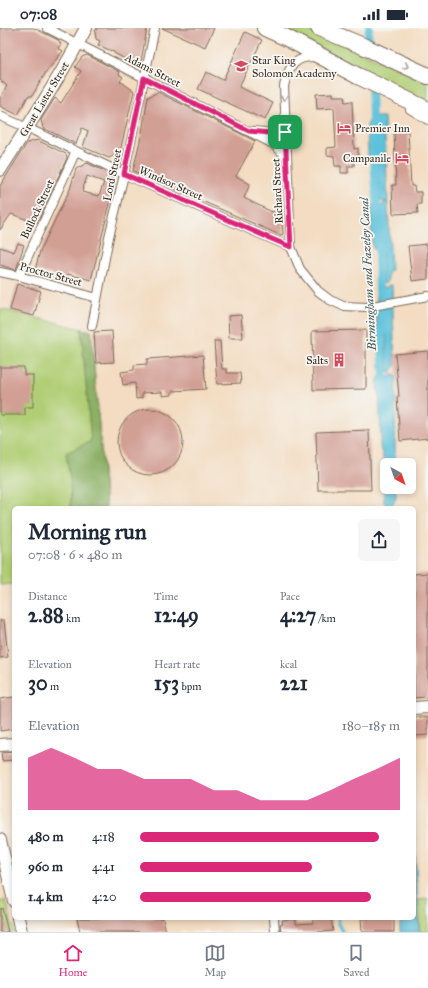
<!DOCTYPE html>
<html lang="en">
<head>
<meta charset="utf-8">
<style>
  :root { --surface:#fff; --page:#f6f6f7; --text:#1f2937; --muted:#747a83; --line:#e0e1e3; --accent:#db2777 }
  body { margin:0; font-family:"IM FELL Great Primer",serif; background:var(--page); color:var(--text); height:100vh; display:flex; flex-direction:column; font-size:15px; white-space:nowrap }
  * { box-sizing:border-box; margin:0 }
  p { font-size:13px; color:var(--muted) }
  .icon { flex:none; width:22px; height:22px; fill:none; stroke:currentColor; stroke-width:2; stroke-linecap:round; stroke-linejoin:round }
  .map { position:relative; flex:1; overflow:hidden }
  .details { position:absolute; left:12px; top:478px; width:404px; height:414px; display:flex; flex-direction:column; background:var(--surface); border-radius:6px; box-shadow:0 2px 6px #0003 }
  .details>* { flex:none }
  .needle { width:26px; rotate:140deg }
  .buttons { position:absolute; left:380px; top:430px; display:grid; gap:8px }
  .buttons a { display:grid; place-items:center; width:36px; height:36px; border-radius:6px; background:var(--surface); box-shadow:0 2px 6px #0003; font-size:20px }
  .pin { position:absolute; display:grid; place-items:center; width:34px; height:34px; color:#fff; margin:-17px; border-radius:8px; box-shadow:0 2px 6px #0006 }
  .round { display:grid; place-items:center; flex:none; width:42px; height:42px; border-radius:6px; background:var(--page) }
  .overview { display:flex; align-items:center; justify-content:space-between; height:68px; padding:0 16px }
  h1 { font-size:22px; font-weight:700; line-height:30px }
  .metrics { display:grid; grid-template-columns:repeat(3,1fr); gap:6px; height:68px; padding:4px 16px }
  .metrics div { display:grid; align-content:center }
  .metrics b { font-size:20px; font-weight:700 }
  .metrics small { font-size:11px; font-weight:400 }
  .metrics p { font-size:11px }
  .chart { height:112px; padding:8px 16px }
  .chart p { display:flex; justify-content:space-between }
  .chart svg { width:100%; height:72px; margin-top:4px; fill:var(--accent); opacity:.7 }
  ul { padding:0 16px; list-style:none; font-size:13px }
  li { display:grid; grid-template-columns:64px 48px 1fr; align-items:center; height:30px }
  li i { height:10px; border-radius:5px; background:var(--accent) }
  .status { display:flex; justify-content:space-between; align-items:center; height:28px; padding:0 20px; background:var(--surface); direction:ltr }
  .status svg { height:11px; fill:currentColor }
  .tabs { display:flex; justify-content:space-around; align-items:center; height:56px; border-top:1px solid var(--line); background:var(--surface); font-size:11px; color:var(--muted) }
  .tabs a { display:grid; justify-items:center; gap:2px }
  .tabs .on { color:var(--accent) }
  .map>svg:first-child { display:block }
  .green { fill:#b0ce75; stroke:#767c4a }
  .forest { fill:#8cb166; stroke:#646e42 }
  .water { fill:#5cc1da; stroke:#4c767c }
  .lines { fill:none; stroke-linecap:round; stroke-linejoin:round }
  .stream { stroke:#5cc1da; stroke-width:2.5 }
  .canal { stroke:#5cc1da; stroke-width:8 }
  .building { fill:#d29f94; fill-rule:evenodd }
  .street-casing { stroke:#7b6857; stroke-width:10 }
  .secondary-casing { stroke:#7b6857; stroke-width:14 }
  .highway-casing { stroke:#7b6857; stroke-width:18 }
  .street { stroke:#fff; stroke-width:8 }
  .secondary { stroke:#fff; stroke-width:12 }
  .highway { stroke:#fff; stroke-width:16 }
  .oneway { stroke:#a79f9a }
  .route-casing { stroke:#fff; stroke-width:8 }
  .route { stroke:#db2777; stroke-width:5 }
  .labels { text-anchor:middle; stroke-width:3.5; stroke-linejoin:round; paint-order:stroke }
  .poi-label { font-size:11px; fill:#3b2a1e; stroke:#f6f6f2; text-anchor:start }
  .street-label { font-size:11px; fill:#3b2a1e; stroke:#f6f6f2 }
  .water-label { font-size:12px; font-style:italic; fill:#455756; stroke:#f6f6f2 }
</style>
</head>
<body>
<div class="status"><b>07:08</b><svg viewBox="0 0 49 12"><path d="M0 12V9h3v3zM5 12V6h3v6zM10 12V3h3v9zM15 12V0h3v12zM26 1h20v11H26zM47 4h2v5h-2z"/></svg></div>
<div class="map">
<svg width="428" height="904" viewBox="0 0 428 904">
  <rect width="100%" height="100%" fill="#f6f6f2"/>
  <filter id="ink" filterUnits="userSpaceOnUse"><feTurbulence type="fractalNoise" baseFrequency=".025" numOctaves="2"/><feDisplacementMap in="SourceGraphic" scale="8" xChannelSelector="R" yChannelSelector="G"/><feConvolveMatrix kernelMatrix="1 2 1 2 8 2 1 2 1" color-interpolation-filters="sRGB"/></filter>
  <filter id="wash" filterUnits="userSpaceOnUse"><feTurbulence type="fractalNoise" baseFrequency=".012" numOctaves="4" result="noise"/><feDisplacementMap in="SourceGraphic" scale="16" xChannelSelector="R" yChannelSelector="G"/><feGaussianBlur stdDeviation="0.9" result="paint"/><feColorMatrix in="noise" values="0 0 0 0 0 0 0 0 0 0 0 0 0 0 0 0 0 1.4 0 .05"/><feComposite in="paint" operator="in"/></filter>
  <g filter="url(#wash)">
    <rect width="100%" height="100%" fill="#f3dcc1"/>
    <!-- green -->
    <path class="green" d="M 281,0 L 302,0 L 326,9 L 428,54 L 428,77 Z
      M 0,281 L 91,303 L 106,480 L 14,480 L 14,556 L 0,557 L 0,387 L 25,387 L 24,340 L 0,339 Z
      M 428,871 L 428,904 L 420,904 L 418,872 Z
      M 6,872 L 14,904 L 8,904 L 3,885 L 0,886 L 0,874 Z"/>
    <!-- forest -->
    <path class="forest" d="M 81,301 L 91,303 L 106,480 L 71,480 L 70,452 L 66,425 L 91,413 Z"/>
    <!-- water -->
    <path class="water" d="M 372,83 L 374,89 L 384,89 L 388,173 L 383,174 L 382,173 L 380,174 L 378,135 L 377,134 L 375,141 L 368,129 L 367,98 Z
      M 376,169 L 378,175 L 381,178 L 384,175 L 388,174 L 391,243 L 388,244 L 388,254 L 383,256 L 382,224 L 380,222 L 378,227 L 372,217 L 371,182 Z
      M 379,255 L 381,258 L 385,259 L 388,259 L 388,257 L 392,257 L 395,337 L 393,342 L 390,345 L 387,343 L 386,308 L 385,307 L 382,312 L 377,303 L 376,267 Z
      M 383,341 L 387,349 L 389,349 L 391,347 L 396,347 L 395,434 L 399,435 L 399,437 L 387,437 L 387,459 L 396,459 L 396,469 L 391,480 L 388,480 L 384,474 L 383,427 C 380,423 379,414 381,410 L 379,364 L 377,361 L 378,351 L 381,347 Z
      M 414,794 L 419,904 L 400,904 L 400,890 L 414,890 Z"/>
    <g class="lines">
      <!-- stream -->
      <path class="stream" d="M 338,890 L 338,895 L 343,904"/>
      <!-- canal -->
      <path class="canal" d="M 369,0 L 368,7 L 370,13
        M 371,53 L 372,93
        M 374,130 L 377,179
        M 378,218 L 379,264
        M 381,302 L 384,350"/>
    </g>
    <g id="blocks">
      <!-- building -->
      <path class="building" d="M 0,0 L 34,0 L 58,12 L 61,16 L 58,20 L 63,23 L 46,44 L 32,68 L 28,68 L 18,87 L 0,78 L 0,70 L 7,58 L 0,52 Z
        M 97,0 L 147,0 L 141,34 L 136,37 L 114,25 L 114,24 L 98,17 L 100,13 L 96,11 L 95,4 Z
        M 162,0 L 214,0 L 205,19 Z
        M 245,4 L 262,12 L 239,59 L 273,75 L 265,92 L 198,61 L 206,44 L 223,52 Z
        M 87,27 L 120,44 L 119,46 L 123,49 L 120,53 L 134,63 L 120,124 L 109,130 L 83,119 L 88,103 L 82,100 L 76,116 L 43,100 L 41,92 L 55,70 L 61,75 L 81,43 L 75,39 L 82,29 Z
        M 158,64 L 255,113 L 236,148 L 250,156 L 244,170 L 272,184 L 281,182 L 283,206 L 280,207 L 133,143 L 142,104 L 148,69 Z
        M 333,65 L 333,68 L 344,68 L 345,74 L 352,73 L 354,121 L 358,120 L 358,131 L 354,131 L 354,138 L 348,138 L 348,145 L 341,145 L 341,138 L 335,138 L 334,128 L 327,127 L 327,120 L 336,119 L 334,80 L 317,81 L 316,66 Z
        M 408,103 L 411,158 L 414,158 L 415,164 L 421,164 L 421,176 L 417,176 L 418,185 L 393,186 L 392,157 L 396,157 L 394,104 Z
        M 37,112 L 66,126 L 67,130 L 37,195 L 11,186 L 0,202 L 0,158 L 27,115 Z
        M 87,135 L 109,145 L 115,154 L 111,171 L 91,252 L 68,246 L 65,250 L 35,242 L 40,223 L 70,161 L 76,141 ZM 87,148 L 104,154 L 99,168 L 82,164 Z
        M 18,215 L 24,217 L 16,242 L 0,237 L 0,219 L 14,224 Z
        M 427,216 L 428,228 L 428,251 L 412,253 L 408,218 Z
        M 17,256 L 41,263 L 34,288 L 10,282 Z
        M 241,287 L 243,310 L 229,310 L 228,288 Z
        M 366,302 L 366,361 L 313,362 L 312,303 Z
        M 112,303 L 114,334 L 96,335 L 94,304 Z
        M 214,313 L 220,313 L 222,341 L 227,341 L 227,345 L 240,345 L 241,355 L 217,356 Z
        M 428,323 L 428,410 L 400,413 L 397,369 L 399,368 L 395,326 Z
        M 203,327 L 206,361 L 172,363 L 172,367 L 162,368 L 162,364 L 142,365 L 142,370 L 136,371 L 135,355 L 123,357 L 121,344 L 134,342 L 134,337 L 147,336 L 147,331 Z
        M 0,339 L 24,339 L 24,347 L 33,347 L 33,379 L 25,379 L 25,387 L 0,387 Z
        M117 414a33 33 0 1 1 66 0a33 33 0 1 1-66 0Z
        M 369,402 L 371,462 L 318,462 L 316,404 Z
        M 428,545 L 428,669 L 414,670 L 414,546 Z
        M 0,592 L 4,592 L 8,629 L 0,630 Z
        M 14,669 L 14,701 L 0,703 L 0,671 Z
        M 414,689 L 428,689 L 428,707 L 414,708 Z
        M 14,724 L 14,732 L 2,733 L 1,725 Z
        M 2,880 L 8,904 L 0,904 L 0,881 Z
        M 77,890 L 163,890 L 166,904 L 80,904 Z
        M 313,890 L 331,890 L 333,903 L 317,904 L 281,904 L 280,896 L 283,896 L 282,892 L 296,891 L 296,896 L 313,895 Z
        M 361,890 L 394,890 L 394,904 L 362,904 Z"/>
    </g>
  </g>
  <g filter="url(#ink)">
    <use href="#blocks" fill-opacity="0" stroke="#7b6857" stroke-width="1"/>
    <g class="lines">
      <!-- street casing -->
      <g class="street-casing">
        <path id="street" d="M 47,0 L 273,116 L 287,129
          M 317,29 C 313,29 308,29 304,30 C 290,34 287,46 284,58 L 291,219 L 300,241 L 318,263 L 330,272 L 343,278 L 367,279 L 428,268
          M 410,81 L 428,92
          M 0,88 L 32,102 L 124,146 L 267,209 L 291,219
          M 254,103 L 280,106 L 285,104
          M 0,244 L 19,248 L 97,270
          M 19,248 L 76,123
          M 92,298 L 109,209 L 123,151 L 155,0
          M 274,890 L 275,904"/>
      </g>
      <!-- secondary casing -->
      <g class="secondary-casing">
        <path id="secondary" d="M 0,142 C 30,96 61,48 86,0
          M 414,680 L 428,679
          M 0,717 L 14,716
          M 0,812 L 14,873
          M 18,890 L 21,904"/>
      </g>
      <!-- highway casing -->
      <g class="highway-casing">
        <path id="highway" d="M 265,0 L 285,9 L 358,48 L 428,82
          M 319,0 L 363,18 L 428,48"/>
      </g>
      <!-- street -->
      <use href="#street" class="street"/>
      <!-- secondary -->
      <use href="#secondary" class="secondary"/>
      <!-- highway -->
      <use href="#highway" class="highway"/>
    </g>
    <!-- one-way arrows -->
    <defs><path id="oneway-chevron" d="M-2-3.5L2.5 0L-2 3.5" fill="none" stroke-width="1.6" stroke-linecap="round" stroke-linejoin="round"/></defs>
    <g class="oneway">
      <use href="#oneway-chevron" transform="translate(406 38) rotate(24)"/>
      <use href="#oneway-chevron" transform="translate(284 70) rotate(88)"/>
    </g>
  </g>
  <g class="lines" filter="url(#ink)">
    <!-- route casing -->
    <g class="route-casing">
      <path id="route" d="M 144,50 L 249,103 L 280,106 L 285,104 L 291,219 L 267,209 L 124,146 Z"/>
    </g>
    <!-- route -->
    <use href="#route" class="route"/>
  </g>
  <!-- icons -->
  <defs>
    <g id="school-bare" transform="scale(1.08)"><path d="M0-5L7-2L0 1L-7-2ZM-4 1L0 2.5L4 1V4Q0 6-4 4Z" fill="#d1495b" stroke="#f6f6f2" stroke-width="2.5" paint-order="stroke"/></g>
    <g id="hotel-bare" transform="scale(1.08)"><path d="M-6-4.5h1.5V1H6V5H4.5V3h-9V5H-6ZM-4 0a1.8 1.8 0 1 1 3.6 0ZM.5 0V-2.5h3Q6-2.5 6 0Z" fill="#d1495b" stroke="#f6f6f2" stroke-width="2.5" paint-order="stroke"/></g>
    <g id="building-bare" transform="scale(1.08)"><path d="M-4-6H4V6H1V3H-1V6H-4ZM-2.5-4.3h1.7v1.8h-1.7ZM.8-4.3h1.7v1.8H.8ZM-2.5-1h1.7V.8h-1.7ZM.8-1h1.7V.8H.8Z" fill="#d1495b" stroke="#f6f6f2" stroke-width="2.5" paint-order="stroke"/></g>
  </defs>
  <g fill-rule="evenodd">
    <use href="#school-bare" x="241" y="38"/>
    <use href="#hotel-bare" x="344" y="100"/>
    <use href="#hotel-bare" x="402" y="130"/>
    <use href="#building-bare" x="339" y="332"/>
  </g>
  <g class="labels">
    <!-- poi labels -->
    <g class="poi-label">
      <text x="252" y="36">Star King<tspan x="252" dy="13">Solomon Academy</tspan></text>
      <text x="355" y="104">Premier Inn</text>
      <text x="391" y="134" text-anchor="end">Campanile</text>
      <text x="328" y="336" text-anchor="end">Salts</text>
    </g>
    <!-- street labels -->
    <g class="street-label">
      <text transform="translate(153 42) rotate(27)" y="4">Adams Street</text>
      <text transform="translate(44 71) rotate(-59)" y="4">Great Lister Street</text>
      <text transform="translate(112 147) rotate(-78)" y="4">Lord Street</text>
      <text transform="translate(171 155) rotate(24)" y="4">Windsor Street</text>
      <text transform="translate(277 163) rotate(-93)" y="4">Richard Street</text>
      <text transform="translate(37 181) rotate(-65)" y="4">Bullock Street</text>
      <text transform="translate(51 246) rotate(15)" y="4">Proctor Street</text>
    </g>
    <!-- water labels -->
    <g class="water-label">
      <text transform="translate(368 246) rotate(-93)" y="4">Birmingham and Fazeley Canal</text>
    </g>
  </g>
</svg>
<div class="buttons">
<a><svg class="needle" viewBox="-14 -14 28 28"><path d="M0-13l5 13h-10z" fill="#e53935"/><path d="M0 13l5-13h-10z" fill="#747a83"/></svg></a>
</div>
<div class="pin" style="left:285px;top:104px;background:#1e9e55"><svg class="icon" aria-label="arrive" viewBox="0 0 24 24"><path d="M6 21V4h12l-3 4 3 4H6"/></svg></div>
<section class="details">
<div class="overview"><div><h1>Morning run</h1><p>07:08 · 6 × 480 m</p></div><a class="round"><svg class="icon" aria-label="share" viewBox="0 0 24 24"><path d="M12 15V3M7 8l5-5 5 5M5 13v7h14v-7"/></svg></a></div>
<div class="metrics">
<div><p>Distance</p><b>2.88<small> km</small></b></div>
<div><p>Time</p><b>12:49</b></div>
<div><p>Pace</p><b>4:27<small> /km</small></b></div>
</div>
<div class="metrics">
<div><p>Elevation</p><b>30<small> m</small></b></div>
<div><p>Heart rate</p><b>153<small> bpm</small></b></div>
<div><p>kcal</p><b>221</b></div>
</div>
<div class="chart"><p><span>Elevation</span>180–185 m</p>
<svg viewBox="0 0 160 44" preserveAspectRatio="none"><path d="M0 44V12L10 6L20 12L30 19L40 19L50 25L60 25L70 25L80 32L90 32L100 38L110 38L120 38L130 32L140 25L150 19L160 12V44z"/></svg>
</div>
<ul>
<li><b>480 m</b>4:18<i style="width:92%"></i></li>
<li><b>960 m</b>4:41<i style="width:66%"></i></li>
<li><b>1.4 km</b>4:20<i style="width:89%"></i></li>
</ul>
</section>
</div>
<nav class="tabs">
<a class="on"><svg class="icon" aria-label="home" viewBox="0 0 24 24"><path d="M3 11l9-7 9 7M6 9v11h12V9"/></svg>Home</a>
<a><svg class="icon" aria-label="map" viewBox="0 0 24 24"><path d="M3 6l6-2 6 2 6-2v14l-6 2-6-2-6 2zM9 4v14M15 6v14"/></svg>Map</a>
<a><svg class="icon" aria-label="saved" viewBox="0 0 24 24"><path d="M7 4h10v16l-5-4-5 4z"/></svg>Saved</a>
</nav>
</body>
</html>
